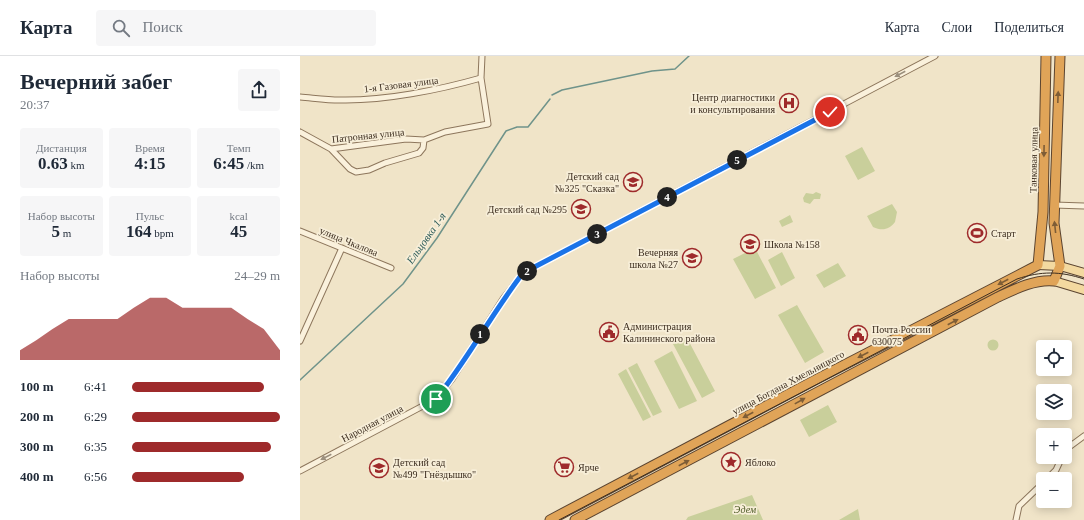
<!DOCTYPE html>
<html lang="ru">
<head>
<meta charset="utf-8">
<style>
  :root { --surface:#fff; --page:#f6f6f7; --text:#1f2937; --muted:#747a83; --line:#e0e1e3; --accent:#9e2a2b }
  body { margin:0; font-family:Georgia,serif; background:var(--page); color:var(--text); height:100vh; display:flex; flex-direction:column; font-size:15px; white-space:nowrap }
  * { box-sizing:border-box; margin:0 }
  p { font-size:13px; color:var(--muted) }
  .icon { flex:none; width:22px; height:22px; fill:none; stroke:currentColor; stroke-width:2; stroke-linecap:round; stroke-linejoin:round }
  .map { position:relative; flex:1; overflow:hidden }
  .sheet { display:flex; flex-direction:column; background:var(--surface); width:300px }
  .sheet>* { flex:none }
  .tools { position:absolute; left:736px; top:284px; display:grid; gap:8px }
  .tools a { display:grid; place-items:center; width:36px; height:36px; border-radius:4px; background:var(--surface); box-shadow:0 2px 10px #0003; font-size:20px }
  .pin { position:absolute; display:grid; place-items:center; width:34px; height:34px; color:#fff; margin:-17px; border:2px solid #fff; border-radius:50%; box-shadow:0 1px 4px #0007 }
  .km { position:absolute; width:20px; height:20px; margin:-10px; border-radius:50%; background:#222; color:#fff; font-size:11px; line-height:20px; text-align:center }
  .round { display:grid; place-items:center; flex:none; width:42px; height:42px; border-radius:4px; background:var(--page) }
  .headline { display:flex; align-items:center; justify-content:space-between; height:68px; padding:0 20px }
  h1 { font-size:22px; font-weight:700; line-height:30px }
  .stats { display:grid; grid-template-columns:repeat(3,1fr); gap:6px; height:68px; padding:4px 20px }
  .stats div { display:grid; align-content:center; border-radius:4px; background:var(--page); text-align:center }
  .stats b { font-size:17px; font-weight:700 }
  .stats small { font-size:11px; font-weight:400 }
  .stats p { font-size:11px }
  .chart { height:112px; padding:8px 20px }
  .chart p { display:flex; justify-content:space-between }
  .chart svg { width:100%; height:72px; margin-top:4px; fill:var(--accent); opacity:.7 }
  ul { padding:0 20px; list-style:none; font-size:13px }
  li { display:grid; grid-template-columns:64px 48px 1fr; align-items:center; height:30px }
  li i { height:10px; border-radius:5px; background:var(--accent) }
  header { display:flex; align-items:center; gap:24px; box-sizing:border-box; height:56px; padding:0 20px; background:var(--surface); border-bottom:1px solid var(--line) }
  header strong { font-size:19px }
  nav { display:flex; gap:22px; margin-inline-start:auto; font-size:14px }
  .search { width:280px; height:36px; background:var(--page); display:flex; align-items:center; gap:10px; box-sizing:border-box; padding:0 14px; border-radius:4px; color:var(--muted); font-size:15px }
  main { display:flex; flex:1; min-height:0 }
  .map>svg:first-child { display:block }
  .green { fill:#c9cf9b }
  .lines { fill:none; stroke-linecap:round; stroke-linejoin:round }
  .stream { stroke:#6f938a; stroke-width:1.5 }
  .street-casing { stroke:#8d765c; stroke-width:7 }
  .primary-casing { stroke:#5b4430; stroke-width:10 }
  .highway-casing { stroke:#5b4430; stroke-width:11 }
  .street { stroke:#faf1dc; stroke-width:5 }
  .primary { stroke:#f3d9a0; stroke-width:8 }
  .highway { stroke:#e0a458; stroke-width:9 }
  .tram { stroke:#3d2e20; stroke-width:1 }
  .oneway { fill:#9c907e }
  .oneway2 { fill:#7e5d36 }
  .route-casing { stroke:#fff; stroke-width:8 }
  .route { stroke:#1a73e8; stroke-width:5 }
  .labels { text-anchor:middle; stroke-width:3.5; stroke-linejoin:round; paint-order:stroke }
  .street-label { font-size:10px; fill:#3d2e20; stroke:#f7eed8 }
  .poi-label { font-size:10px; fill:#3d2e20; stroke:#f7eed8; text-anchor:start }
  .park-label { font-size:10px; font-style:italic; fill:#4d5a26; stroke:#f7eed8 }
  .water-label { font-size:11px; font-style:italic; fill:#2f5d5a; stroke:#f7eed8 }
</style>
</head>
<body>
<header>
<strong>Карта</strong>
<div class="search"><svg class="icon" aria-label="search" viewBox="0 0 24 24"><circle cx="10" cy="10" r="6"/><path d="M15 15l6 6"/></svg>Поиск</div>
<nav><a>Карта</a><a>Слои</a><a>Поделиться</a></nav>
</header>
<main>
<section class="sheet">
<div class="headline"><div><h1>Вечерний забег</h1><p>20:37</p></div><a class="round"><svg class="icon" aria-label="share" viewBox="0 0 24 24"><path d="M12 15V3M7 8l5-5 5 5M5 13v7h14v-7"/></svg></a></div>
<div class="stats">
<div><p>Дистанция</p><b>0.63<small> km</small></b></div>
<div><p>Время</p><b>4:15</b></div>
<div><p>Темп</p><b>6:45<small> /km</small></b></div>
</div>
<div class="stats">
<div><p>Набор высоты</p><b>5<small> m</small></b></div>
<div><p>Пульс</p><b>164<small> bpm</small></b></div>
<div><p>kcal</p><b>45</b></div>
</div>
<div class="chart"><p><span>Набор высоты</span>24–29 m</p>
<svg viewBox="0 0 160 44" preserveAspectRatio="none"><path d="M0 44V38L10 32L20 25L30 19L40 19L50 19L60 19L70 12L80 6L90 6L100 12L110 12L120 12L130 12L140 19L150 25L160 38V44z"/></svg>
</div>
<ul>
<li><b>100 m</b>6:41<i style="width:89%"></i></li>
<li><b>200 m</b>6:29<i style="width:100%"></i></li>
<li><b>300 m</b>6:35<i style="width:94%"></i></li>
<li><b>400 m</b>6:56<i style="width:76%"></i></li>
</ul>
</section>
<div class="map">
<svg width="784" height="464" viewBox="0 0 784 464">
  <rect width="100%" height="100%" fill="#f0e4c8"/>
  <!-- green -->
  <path class="green" d="M 562,91 L 575,115 L 558,124 L 545,100 Z
    M 516,136 L 521,138 L 520,143 L 514,143 L 510,148 L 504,146 L 503,142 L 506,137 L 513,138 Z
    M 592,148 L 597,156 L 595,166 C 589,174 582,175 573,171 L 567,160 Z
    M 490,159 L 493,166 L 482,171 L 479,165 Z
    M 455,192 L 476,232 L 455,243 L 433,203 Z
    M 482,196 L 495,222 L 481,230 L 468,204 Z
    M 538,207 L 546,220 L 524,232 L 516,219 Z
    M 497,249 L 524,296 L 505,307 L 478,259 Z
    M 386,280 L 415,335 L 402,342 L 373,288 Z
    M687.5 289a5.5 5.5 0 1 1 11 0a5.5 5.5 0 1 1-11 0Z
    M 372,295 L 397,345 L 379,353 L 354,305 Z
    M 337,307 L 362,356 L 353,360 L 328,312 Z
    M 326,313 L 351,361 L 343,365 L 318,318 Z
    M 528,349 L 537,366 L 509,381 L 500,364 Z
    M 452,439 L 463,464 L 386,464 L 388,461 Z
    M 558,453 L 560,464 L 539,464 Z"/>
  <g class="lines">
    <!-- stream -->
    <path class="stream" d="M 252,39 L 262,34 L 352,15 L 375,13 L 389,0
      M 0,324 L 103,228 L 137,182 L 206,75 L 217,71 L 228,71 L 250,43"/>
    <!-- street casing -->
    <g class="street-casing">
      <path id="street" d="M 0,41 C 13,42 26,44 40,44 C 84,45 139,34 181,22 L 182,0
        M 0,76 L 31,93 L 106,83 L 124,84 L 145,76 L 188,68 L 181,22
        M 31,93 L 50,113 L 56,116 L 69,114 L 85,107 L 119,97 L 123,92 L 124,84
        M 754,149 L 784,150
        M 0,175 L 91,212
        M 0,285 L 42,192
        M 765,394 L 784,380
        M 0,415 L 136,343 L 152,323 L 203,243 L 223,217 L 635,0
        M 747,423 L 756,414 L 762,401
        M 716,464 L 719,450 L 743,427"/>
    </g>
    <!-- primary casing -->
    <g class="primary-casing">
      <path id="primary" d="M 738,209 L 760,210 L 784,217
        M 754,225 L 784,234"/>
    </g>
    <!-- highway casing -->
    <g class="highway-casing">
      <path id="highway" d="M 738,209 L 743,156 L 746,0
        M 250,464 L 517,323 L 738,209
        M 275,464 L 698,241 C 715,233 735,223 754,225 L 760,210 L 754,167 L 760,0"/>
    </g>
    <!-- street -->
    <use href="#street" class="street"/>
    <!-- primary -->
    <use href="#primary" class="primary"/>
    <!-- highway -->
    <use href="#highway" class="highway"/>
    <!-- tram -->
    <path class="tram" d="M 259,464 L 717,223 C 741,215 760,215 784,223"/>
  </g>
  <!-- one-way arrows -->
  <defs><path id="oneway-solid" d="M-6-.8H1V-3.2L6.5 0L1 3.2V.8H-6Z"/></defs>
  <g class="oneway">
    <use href="#oneway-solid" transform="translate(600 18) rotate(152)"/>
    <use href="#oneway-solid" transform="translate(26 401) rotate(153)"/>
  </g>
  <g class="oneway2">
    <use href="#oneway-solid" transform="translate(758 41) rotate(-88)"/>
    <use href="#oneway-solid" transform="translate(744 95) rotate(91)"/>
    <use href="#oneway-solid" transform="translate(755 171) rotate(-96)"/>
    <use href="#oneway-solid" transform="translate(703 226) rotate(152)"/>
    <use href="#oneway-solid" transform="translate(653 266) rotate(-28)"/>
    <use href="#oneway-solid" transform="translate(563 299) rotate(153)"/>
    <use href="#oneway-solid" transform="translate(500 345) rotate(-29)"/>
    <use href="#oneway-solid" transform="translate(448 359) rotate(152)"/>
    <use href="#oneway-solid" transform="translate(384 407) rotate(-28)"/>
    <use href="#oneway-solid" transform="translate(333 420) rotate(152)"/>
  </g>
  <g class="lines">
    <!-- route casing -->
    <g class="route-casing">
      <path id="route" d="M 136,343 C 168,303 192,257 223,217 L 530,56"/>
    </g>
    <!-- route -->
    <use href="#route" class="route"/>
  </g>
  <!-- icons -->
  <defs>
    <g id="hospital-ring" transform="scale(1)"><circle r="9.5" fill="#f7eed8" stroke="#9e2a2b" stroke-width="1.5"/><path d="M-5-5h3v3.5h4V-5h3V5h-3V1.5h-4V5h-3Z" fill="#9e2a2b"/></g>
    <g id="school-ring" transform="scale(1)"><circle r="9.5" fill="#f7eed8" stroke="#9e2a2b" stroke-width="1.5"/><path d="M0-5L7-2L0 1L-7-2ZM-4 1L0 2.5L4 1V4Q0 6-4 4Z" fill="#9e2a2b"/></g>
    <g id="stadium-ring" transform="scale(1)"><circle r="9.5" fill="#f7eed8" stroke="#9e2a2b" stroke-width="1.5"/><path d="M0-5a6.5 5 0 1 0 0 10a6.5 5 0 1 0 0-10ZM-3.5-1.8h7v3.6h-7Z" fill="#9e2a2b"/></g>
    <g id="civic-ring" transform="scale(1)"><circle r="9.5" fill="#f7eed8" stroke="#9e2a2b" stroke-width="1.5"/><path d="M-.6-6.5H3V-4.5H.6V-3L4-1V1h2V6H-6V1h2V-1L-.6-3ZM-1.2 2.5V6h2.4V2.5Z" fill="#9e2a2b"/></g>
    <g id="sight-ring" transform="scale(1)"><circle r="9.5" fill="#f7eed8" stroke="#9e2a2b" stroke-width="1.5"/><path d="M0-6L1.8-2.2L6-1.7L2.9 1.2L3.7 5.4L0 3.3L-3.7 5.4L-2.9 1.2L-6-1.7L-1.8-2.2Z" fill="#9e2a2b"/></g>
    <g id="supermarket-ring" transform="scale(1)"><circle r="9.5" fill="#f7eed8" stroke="#9e2a2b" stroke-width="1.5"/><path d="M-6-5.5h2.5l.6 2H6L4.5 2H-2.5L-4.4-4H-6ZM-1.5 3.2a1.3 1.3 0 1 0 .1 0ZM3 3.2a1.3 1.3 0 1 0 .1 0Z" fill="#9e2a2b"/></g>
  </defs>
  <g fill-rule="evenodd">
    <use href="#hospital-ring" x="489" y="47"/>
    <use href="#school-ring" x="333" y="126"/>
    <use href="#school-ring" x="281" y="153"/>
    <use href="#stadium-ring" x="677" y="177"/>
    <use href="#school-ring" x="450" y="188"/>
    <use href="#school-ring" x="392" y="202"/>
    <use href="#civic-ring" x="309" y="276"/>
    <use href="#civic-ring" x="558" y="279"/>
    <use href="#sight-ring" x="431" y="406"/>
    <use href="#supermarket-ring" x="264" y="411"/>
    <use href="#school-ring" x="79" y="412"/>
  </g>
  <g class="labels">
    <!-- street labels -->
    <g class="street-label">
      <text transform="translate(101 28) rotate(-7)" y="4">1-я Газовая улица</text>
      <text transform="translate(68 79) rotate(-6)" y="4">Патронная улица</text>
      <text transform="translate(733 104) rotate(-89)" y="4">Танковая улица</text>
      <text transform="translate(49 185) rotate(22)" y="4">улица Чкалова</text>
      <text transform="translate(488 326) rotate(-28)" y="4">улица Богдана Хмельницкого</text>
      <text transform="translate(72 367) rotate(-28)" y="4">Народная улица</text>
    </g>
    <!-- poi labels -->
    <g class="poi-label">
      <text x="475" y="45" text-anchor="end">Центр диагностики<tspan x="475" dy="12">и консультирования</tspan></text>
      <text x="319" y="124" text-anchor="end">Детский сад<tspan x="319" dy="12">№325 "Сказка"</tspan></text>
      <text x="267" y="157" text-anchor="end">Детский сад №295</text>
      <text x="691" y="181">Старт</text>
      <text x="464" y="192">Школа №158</text>
      <text x="378" y="200" text-anchor="end">Вечерняя<tspan x="378" dy="12">школа №27</tspan></text>
      <text x="323" y="274">Администрация<tspan x="323" dy="12">Калининского района</tspan></text>
      <text x="572" y="277">Почта России<tspan x="572" dy="12">630075</tspan></text>
      <text x="93" y="410">Детский сад<tspan x="93" dy="12">№499 "Гнёздышко"</tspan></text>
      <text x="445" y="410">Яблоко</text>
      <text x="278" y="415">Ярче</text>
    </g>
    <!-- park labels -->
    <g class="park-label">
      <text x="445" y="457">Эдем</text>
    </g>
    <!-- water labels -->
    <g class="water-label">
      <text transform="translate(126 182) rotate(-55)" y="4">Ельцовка 1-я</text>
    </g>
  </g>
</svg>
<div class="tools">
<a><svg class="icon" aria-label="locate" viewBox="0 0 24 24"><circle cx="12" cy="12" r="6"/><path d="M12 2v4M12 18v4M2 12h4M18 12h4"/></svg></a>
<a><svg class="icon" aria-label="layers" viewBox="0 0 24 24"><path d="M12 4l9 5-9 5-9-5zM3 14l9 5 9-5"/></svg></a>
<a>+</a>
<a>−</a>
</div>
<div class="pin" style="left:136px;top:343px;background:#1e9e55"><svg class="icon" aria-label="arrive" viewBox="0 0 24 24"><path d="M6 21V4h12l-3 4 3 4H6"/></svg></div>
<div class="pin" style="left:530px;top:56px;background:#d93025"><svg class="icon" aria-label="check" viewBox="0 0 24 24"><path d="M5 12l5 5 9-10"/></svg></div>
<b class="km" style="left:180px;top:278px">1</b>
<b class="km" style="left:227px;top:215px">2</b>
<b class="km" style="left:297px;top:178px">3</b>
<b class="km" style="left:367px;top:141px">4</b>
<b class="km" style="left:437px;top:104px">5</b>
</div>
</main>
</body>
</html>
